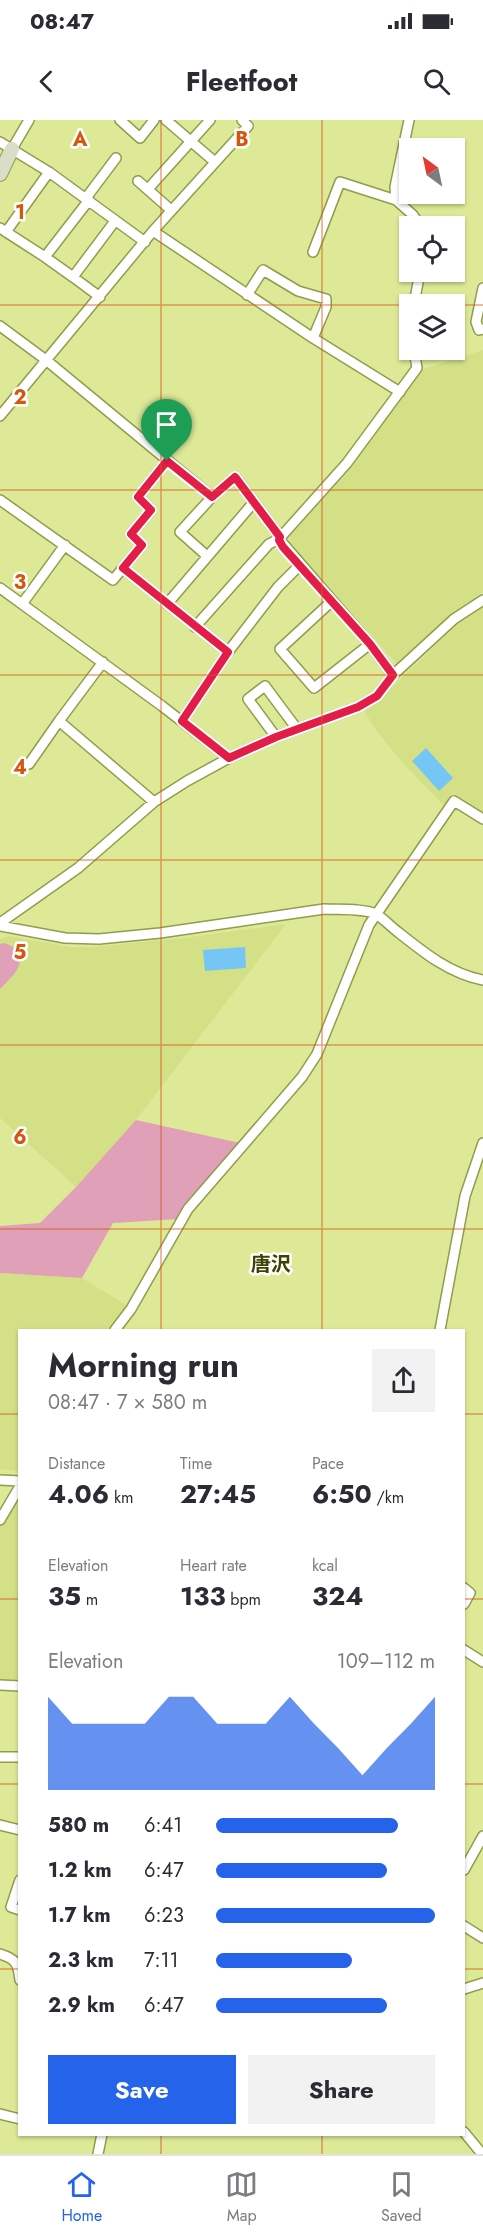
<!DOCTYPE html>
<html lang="en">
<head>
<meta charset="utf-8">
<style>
  :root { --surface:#fff; --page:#f2f2f3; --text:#2b2b33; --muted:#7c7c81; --line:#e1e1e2; --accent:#2563eb }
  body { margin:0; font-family:Jost,"Noto Sans JP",sans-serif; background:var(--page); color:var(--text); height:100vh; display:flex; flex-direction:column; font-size:22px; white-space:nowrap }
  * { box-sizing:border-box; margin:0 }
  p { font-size:20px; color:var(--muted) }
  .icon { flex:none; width:33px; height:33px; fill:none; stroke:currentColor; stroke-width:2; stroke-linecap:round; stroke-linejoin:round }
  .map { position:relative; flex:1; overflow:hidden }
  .sheet { position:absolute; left:18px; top:1209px; width:447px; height:807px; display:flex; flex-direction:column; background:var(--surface); border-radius:0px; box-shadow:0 2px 4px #0004 }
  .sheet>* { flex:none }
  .needle { width:39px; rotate:327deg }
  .controls { position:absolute; left:399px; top:18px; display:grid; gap:12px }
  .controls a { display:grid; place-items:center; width:66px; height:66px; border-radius:0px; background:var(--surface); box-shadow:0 2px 4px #0004; font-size:30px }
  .pin { position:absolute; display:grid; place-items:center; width:51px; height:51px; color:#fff; margin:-62px -26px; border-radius:50% 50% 50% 0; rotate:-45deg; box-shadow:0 0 6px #0007 }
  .pin .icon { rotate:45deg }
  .round { display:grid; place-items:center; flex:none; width:63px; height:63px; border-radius:0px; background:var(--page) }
  .head { display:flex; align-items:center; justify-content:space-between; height:102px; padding:0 30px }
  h1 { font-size:33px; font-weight:700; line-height:45px }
  .figures { display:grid; grid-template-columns:repeat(3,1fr); gap:9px; height:102px; padding:6px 30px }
  .figures div { display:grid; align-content:center }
  .figures b { font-size:26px; font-weight:700 }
  .figures small { font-size:16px; font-weight:400 }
  .figures p { font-size:16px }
  .chart { height:168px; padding:12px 30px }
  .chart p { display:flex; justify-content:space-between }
  .chart svg { width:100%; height:108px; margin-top:6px; fill:var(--accent); opacity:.7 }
  .primary-button { display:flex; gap:12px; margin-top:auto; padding:12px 30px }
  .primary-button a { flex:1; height:69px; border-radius:0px; background:var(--accent); color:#fff; font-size:24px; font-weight:700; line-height:69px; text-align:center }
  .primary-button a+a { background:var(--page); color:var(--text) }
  ul { padding:0 30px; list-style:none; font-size:20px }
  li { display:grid; grid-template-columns:96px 72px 1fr; align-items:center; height:45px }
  li i { height:15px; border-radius:8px; background:var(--accent) }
  .status { display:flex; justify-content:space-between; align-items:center; height:42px; padding:0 30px; background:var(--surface); direction:ltr }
  .status svg { height:16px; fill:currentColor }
  header { display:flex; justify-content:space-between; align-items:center; height:78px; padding:0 30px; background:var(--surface); font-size:27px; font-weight:700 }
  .tab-bar { display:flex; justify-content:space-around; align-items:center; height:84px; border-top:2px solid var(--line); background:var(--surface); font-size:16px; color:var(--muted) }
  .tab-bar a { display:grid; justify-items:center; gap:3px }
  .tab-bar .current { color:var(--accent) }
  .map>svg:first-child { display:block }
  .built { fill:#d3e086 }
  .green { fill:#e0a0b7 }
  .water { fill:#75c6f4 }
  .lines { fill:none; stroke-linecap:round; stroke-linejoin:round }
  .street-casing { stroke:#919c4c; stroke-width:12 }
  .secondary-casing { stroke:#919c4c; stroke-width:16 }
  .street { stroke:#fff; stroke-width:9 }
  .secondary { stroke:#daddc7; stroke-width:14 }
  .route-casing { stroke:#fff; stroke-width:12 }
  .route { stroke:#e11d48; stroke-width:8 }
  .grid { fill:none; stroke:#d6560e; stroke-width:1.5; stroke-opacity:0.55 }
  .labels { text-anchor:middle; stroke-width:5; stroke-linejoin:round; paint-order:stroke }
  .neighbourhood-label { font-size:20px; font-weight:bold; fill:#3d4300; stroke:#fff }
  .grid-label { font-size:20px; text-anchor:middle; font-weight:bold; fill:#d6560e; stroke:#fff; stroke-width:5; stroke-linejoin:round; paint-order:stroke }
</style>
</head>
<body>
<div class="status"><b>08:47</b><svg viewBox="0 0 49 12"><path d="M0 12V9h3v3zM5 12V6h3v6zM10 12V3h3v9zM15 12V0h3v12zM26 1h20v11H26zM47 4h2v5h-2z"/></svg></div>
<header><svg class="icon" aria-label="back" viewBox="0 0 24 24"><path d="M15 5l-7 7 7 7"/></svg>Fleetfoot<svg class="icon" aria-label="search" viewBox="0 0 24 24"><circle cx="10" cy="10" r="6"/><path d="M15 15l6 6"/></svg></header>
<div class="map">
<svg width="483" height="2034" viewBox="0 0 483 2034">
  <rect width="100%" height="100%" fill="#dde997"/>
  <!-- built -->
  <path class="built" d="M 483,230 L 483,472 L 452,493 L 397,544 L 290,423 L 289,417 L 352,347 L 421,250 Z
    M 483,487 L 483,692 L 453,673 L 444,686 L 401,641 L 376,610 L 364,591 L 381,581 L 389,570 L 458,504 Z
    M 286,804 L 136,1000 L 76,1067 L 0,998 L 0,819 L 9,816 L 69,827 L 93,827 L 184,818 Z
    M 0,1153 L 82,1158 L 126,1185 L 110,1210 L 20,1210 L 19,1351 L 0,1349 Z
    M 19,1375 L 19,1562 L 0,1561 L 0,1408 Z"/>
  <!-- green -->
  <path class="green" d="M 4,823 L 18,829 C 26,846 11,857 0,869 L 0,824 Z
    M 136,1000 L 240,1023 L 179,1099 L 113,1103 L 82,1158 L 0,1153 L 0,1106 L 40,1103 L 76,1067 Z"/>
  <!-- water -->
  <path class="water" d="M 426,628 L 453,658 L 439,671 L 412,641 Z
    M 245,827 L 246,848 L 205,851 L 203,830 Z"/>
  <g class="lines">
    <!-- street casing -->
    <g class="street-casing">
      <path id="street" d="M 120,0 L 140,18 L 154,0
        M 166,0 L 215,42
        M 409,0 L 395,67 L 396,80 L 413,95 L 420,106
        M 0,22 L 49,52 L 145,122
        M 12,29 L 29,0
        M 138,61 L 171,90
        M 148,69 L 210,0
        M 86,78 L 116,38
        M 89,80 L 45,137 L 73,157 L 115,101
        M 0,108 L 45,137
        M 153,111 L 313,218 L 400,272
        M 6,112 L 49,52
        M 313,132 L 340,62 L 396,80
        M 73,157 L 100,177
        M 483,168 L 476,202 L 479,210 L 483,209
        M 247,175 L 263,150 L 298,171 L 326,179 L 326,187 L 313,218
        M 414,184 L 420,152
        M 410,204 L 410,208
        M 0,206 L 46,240 L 212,377
        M 0,296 L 153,111 L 248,6 L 242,0
        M 0,380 L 113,460 L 142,425 L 131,414 L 151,390 L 138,377 L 167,341
        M 65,425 L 22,484 L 162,586 L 229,638
        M 207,436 L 180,412 L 212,377 L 235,357 L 254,382
        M 123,448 L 228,532 L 278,467 L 300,445
        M 0,468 L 22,484
        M 332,481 L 280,529 L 314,568 L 370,524
        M 167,484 L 254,382 L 280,417
        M 195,507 L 269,424 L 279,419
        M 103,542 L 59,601 L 154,682
        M 393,555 L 370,524 L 279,419 L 347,343 L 417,248 L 414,230
        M 182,601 L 228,532
        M 276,617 L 248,579 L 265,566 L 297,609
        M 29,644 L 59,601
        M 0,803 L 78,748 L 154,682 L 187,661 L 229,638 L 276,617 L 358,587 L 377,576 L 393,555 L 454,499 L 483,480
        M 0,806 L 65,818 L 99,819 L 160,813 L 324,789 C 340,790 361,788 376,794 C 383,798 391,807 398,812 C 423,832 450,854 483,860
        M 115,1210 L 131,1189 L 188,1089 L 302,957 L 317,934 L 369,805 L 454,681 L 483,699
        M 440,1210 L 465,1076 L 483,1023
        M 0,1360 L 20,1361
        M 0,1400 L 20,1366
        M 464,1468 L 470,1473 L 464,1484
        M 464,1530 L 483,1542
        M 0,1565 L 20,1566
        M 0,1637 L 20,1637
        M 0,1705 L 20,1710
        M 464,1750 L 483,1716
        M 20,1760 L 11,1787 L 20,1790
        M 464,1806 L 483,1818
        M 0,1834 C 16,1839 18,1843 20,1860
        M 464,1869 L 483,1863
        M 0,1994 L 20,1999
        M 464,2012 L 482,2034
        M 98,2034 L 102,2014"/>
    </g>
    <!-- secondary casing -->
    <g class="secondary-casing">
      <path id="secondary" d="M 0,54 L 12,29"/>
    </g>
    <!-- street -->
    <use href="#street" class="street"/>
    <!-- secondary -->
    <use href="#secondary" class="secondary"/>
  </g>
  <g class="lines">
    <!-- route casing -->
    <g class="route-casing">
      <path id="route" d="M 167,341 L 212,377 L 235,357 L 280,417 L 279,420 L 283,427 L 370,524 L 393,555 L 377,576 L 358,587 L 276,617 L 229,638 L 182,601 L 228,532 L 123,448 L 142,425 L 131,414 L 151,390 L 138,377 Z"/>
    </g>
    <!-- route -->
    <use href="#route" class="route"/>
  </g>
  <!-- grid -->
  <path class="grid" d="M 161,0 L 161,1210M 322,0 L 322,1210M 0,185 L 410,185M 454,185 L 483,185M 0,370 L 483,370M 0,555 L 483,555M 0,740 L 483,740M 0,925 L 483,925M 0,1109 L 483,1109M 0,1294 L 20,1294M 464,1294 L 483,1294M 0,1479 L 20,1479M 464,1479 L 483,1479M 0,1664 L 20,1664M 464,1664 L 483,1664M 0,1849 L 20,1849M 464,1849 L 483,1849M 161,2014 L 161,2034M 322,2014 L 322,2034"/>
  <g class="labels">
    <!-- neighbourhood labels -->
    <g class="neighbourhood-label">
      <text x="271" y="1151">唐沢</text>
    </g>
  </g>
  <g class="grid-label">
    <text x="80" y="26">A</text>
    <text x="242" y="26">B</text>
    <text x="20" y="99">1</text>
    <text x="20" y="284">2</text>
    <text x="20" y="469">3</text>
    <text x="20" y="654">4</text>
    <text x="20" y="839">5</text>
    <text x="20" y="1024">6</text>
  </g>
</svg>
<div class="controls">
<a><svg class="needle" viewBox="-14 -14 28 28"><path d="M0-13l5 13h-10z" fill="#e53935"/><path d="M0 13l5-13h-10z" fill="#7c7c81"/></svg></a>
<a><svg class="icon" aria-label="locate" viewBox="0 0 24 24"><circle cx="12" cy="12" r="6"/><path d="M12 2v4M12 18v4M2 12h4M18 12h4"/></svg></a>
<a><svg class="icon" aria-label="layers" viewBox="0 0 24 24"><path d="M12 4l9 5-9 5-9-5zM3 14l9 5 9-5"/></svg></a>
</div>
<div class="pin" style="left:167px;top:341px;background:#1e9e55"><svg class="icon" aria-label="arrive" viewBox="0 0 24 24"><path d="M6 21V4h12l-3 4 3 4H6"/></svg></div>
<section class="sheet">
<div class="head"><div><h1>Morning run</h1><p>08:47 · 7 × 580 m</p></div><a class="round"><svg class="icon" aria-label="share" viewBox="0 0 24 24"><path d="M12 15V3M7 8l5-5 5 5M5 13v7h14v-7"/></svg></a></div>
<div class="figures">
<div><p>Distance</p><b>4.06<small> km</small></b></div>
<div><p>Time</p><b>27:45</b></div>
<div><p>Pace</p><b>6:50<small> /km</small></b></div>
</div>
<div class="figures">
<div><p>Elevation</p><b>35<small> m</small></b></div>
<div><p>Heart rate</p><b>133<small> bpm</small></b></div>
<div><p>kcal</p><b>324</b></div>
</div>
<div class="chart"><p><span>Elevation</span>109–112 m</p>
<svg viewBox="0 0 160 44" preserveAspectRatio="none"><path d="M0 44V6L10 17L20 17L30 17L40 17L50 6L60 6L70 17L80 17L90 17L100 6L110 17L120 27L130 38L140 27L150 17L160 6V44z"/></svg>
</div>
<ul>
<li><b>580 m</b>6:41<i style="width:83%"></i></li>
<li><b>1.2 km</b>6:47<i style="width:78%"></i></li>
<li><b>1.7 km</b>6:23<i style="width:100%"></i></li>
<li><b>2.3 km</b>7:11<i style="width:62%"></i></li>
<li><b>2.9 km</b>6:47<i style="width:78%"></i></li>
</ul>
<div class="primary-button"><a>Save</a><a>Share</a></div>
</section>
</div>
<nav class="tab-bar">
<a class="current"><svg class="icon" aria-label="home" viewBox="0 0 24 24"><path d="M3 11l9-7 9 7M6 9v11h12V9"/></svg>Home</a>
<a><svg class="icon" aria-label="map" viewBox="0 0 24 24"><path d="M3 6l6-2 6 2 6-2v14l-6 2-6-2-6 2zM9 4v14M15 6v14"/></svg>Map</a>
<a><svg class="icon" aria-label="saved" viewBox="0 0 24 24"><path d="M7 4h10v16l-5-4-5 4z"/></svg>Saved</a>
</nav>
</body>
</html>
